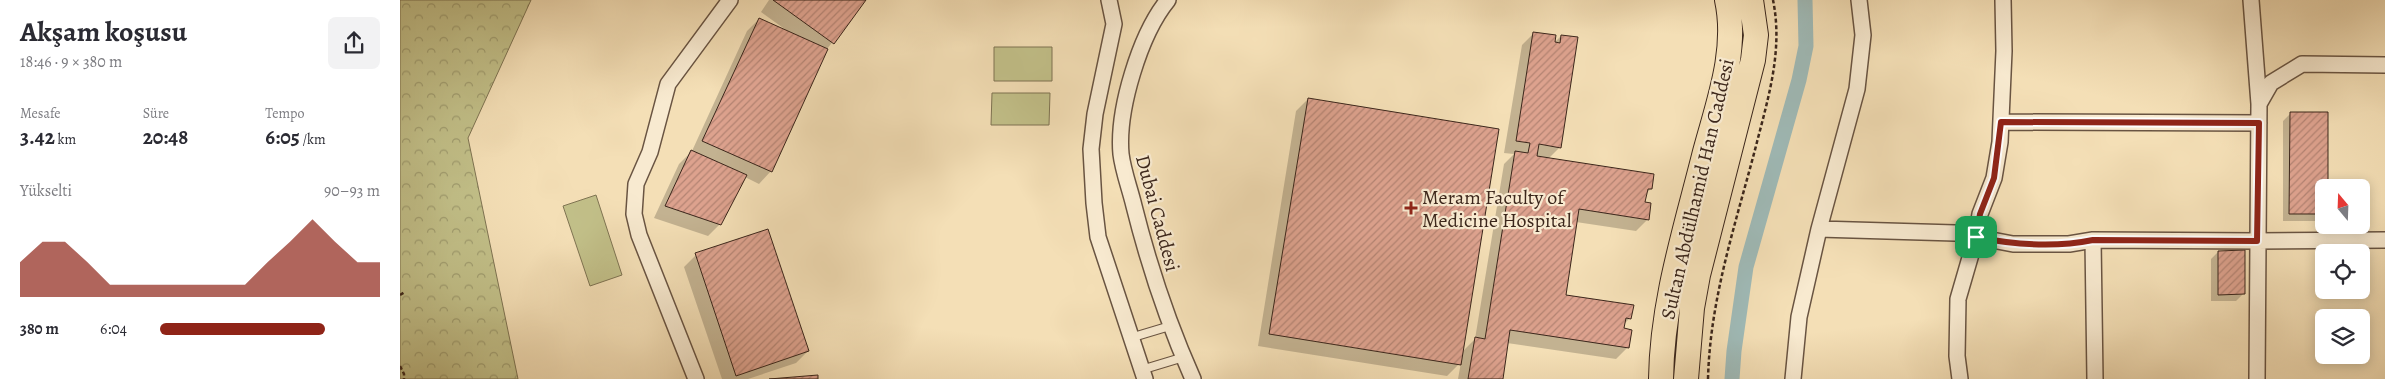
<!DOCTYPE html>
<html lang="tr">
<head>
<meta charset="utf-8">
<style>
  :root { --surface:#fff; --page:#f2f2f3; --text:#2b2b33; --muted:#7c7c81; --accent:#8f2418 }
  body { margin:0; font-family:Alegreya,serif; background:var(--page); color:var(--text); height:100vh; display:flex; flex-direction:column; font-size:19px; white-space:nowrap }
  * { box-sizing:border-box; margin:0 }
  p { font-size:16px; color:var(--muted) }
  .icon { flex:none; width:28px; height:28px; fill:none; stroke:currentColor; stroke-width:2; stroke-linecap:round; stroke-linejoin:round }
  .map { position:relative; flex:1; overflow:hidden }
  .sheet { display:flex; flex-direction:column; background:var(--surface); width:400px }
  .sheet>* { flex:none }
  .needle { width:32px; rotate:341deg }
  .buttons { position:absolute; left:1915px; top:179px; display:grid; gap:10px }
  .buttons a { display:grid; place-items:center; width:55px; height:55px; border-radius:8px; background:var(--surface); box-shadow:0 2px 12px #0003; font-size:25px }
  .pin { position:absolute; display:grid; place-items:center; width:42px; height:42px; color:#fff; margin:-21px; border-radius:10px; box-shadow:0 2px 8px #0006 }
  .round { display:grid; place-items:center; flex:none; width:52px; height:52px; border-radius:8px; background:var(--page) }
  .overview { display:flex; align-items:center; justify-content:space-between; height:85px; padding:0 20px }
  h1 { font-size:28px; font-weight:700; line-height:38px }
  .metrics { display:grid; grid-template-columns:repeat(3,1fr); gap:8px; height:85px; padding:5px 20px }
  .metrics div { display:grid; align-content:center }
  .metrics b { font-size:21px; font-weight:700 }
  .metrics small { font-size:14px; font-weight:400 }
  .metrics p { font-size:14px }
  .chart { height:140px; padding:10px 20px }
  .chart p { display:flex; justify-content:space-between }
  .chart svg { width:100%; height:90px; margin-top:5px; fill:var(--accent); opacity:.7 }
  ul { padding:0 20px; list-style:none; font-size:16px }
  li { display:grid; grid-template-columns:80px 60px 1fr; align-items:center; height:38px }
  li i { height:12px; border-radius:6px; background:var(--accent) }
  main { display:flex; flex:1; min-height:0 }
  .map>svg:first-child { display:block }
  .grass { fill:#c2c089; stroke:#7e7352 }
  .forest { fill:url(#forest-crowns); stroke:#7e7352 }
  .shadow { fill:#0003 }
  .lines { fill:none; stroke-linecap:round; stroke-linejoin:round }
  .canal { stroke:#9fbab7; stroke-width:15 }
  .building { fill:url(#building-hatch); stroke:#3b261b }
  .service-casing { stroke:#695442; stroke-width:10 }
  .minor-casing { stroke:#695442; stroke-width:18 }
  .primary-casing { stroke:#3b261b; stroke-width:26 }
  .path { stroke:#3b261b; stroke-width:2.5; stroke-dasharray:4 2.5; stroke-linecap:butt }
  .service { stroke:#f8ead0; stroke-width:8 }
  .minor { stroke:#f8ead0; stroke-width:15 }
  .primary { stroke:#f4dfb6; stroke-width:24 }
  .route-casing { stroke:#fff; stroke-width:10 }
  .route { stroke:#8f2418; stroke-width:6 }
  .poi-dot { fill:#8f2418; stroke:#f8ead0; stroke-width:2 }
  .labels { text-anchor:middle; stroke-width:4.5; stroke-linejoin:round; paint-order:stroke }
  .street-label { font-size:20px; fill:#3b261b; stroke:#f8ead0 }
  .poi-label { font-size:20px; fill:#3b261b; stroke:#f8ead0; text-anchor:start }
</style>
</head>
<body>
<main>
<section class="sheet">
<div class="overview"><div><h1>Akşam koşusu</h1><p>18:46 · 9 × 380 m</p></div><a class="round"><svg class="icon" aria-label="share" viewBox="0 0 24 24"><path d="M12 15V3M7 8l5-5 5 5M5 13v7h14v-7"/></svg></a></div>
<div class="metrics">
<div><p>Mesafe</p><b>3.42<small> km</small></b></div>
<div><p>Süre</p><b>20:48</b></div>
<div><p>Tempo</p><b>6:05<small> /km</small></b></div>
</div>
<div class="chart"><p><span>Yükselti</span>90–93 m</p>
<svg viewBox="0 0 160 44" preserveAspectRatio="none"><path d="M0 44V27L10 17L20 17L30 27L40 38L50 38L60 38L70 38L80 38L90 38L100 38L110 27L120 17L130 6L140 17L150 27L160 27V44z"/></svg>
</div>
<ul>
<li><b>380 m</b>6:04<i style="width:75%"></i></li>
</ul>
</section>
<div class="map">
<svg width="1985" height="379" viewBox="0 0 1985 379">
  <defs>
    <pattern id="forest-crowns" width="20" height="18" patternUnits="userSpaceOnUse" patternTransform="scale(1.25)"><rect width="20" height="18" fill="#c2c089"/><path d="M2 6a3 3 0 1 1 6 0M12 15a3 3 0 1 1 6 0" fill="none" stroke="#9f9c6f"/></pattern>
    <pattern id="building-hatch" width="6" height="6" patternUnits="userSpaceOnUse" patternTransform="scale(1.25)"><rect width="6" height="6" fill="#dda28e"/><path d="M-1 1l2-2M0 6l6-6M5 7l2-2" fill="none" stroke="#b48473"/></pattern>
  </defs>
  <rect width="100%" height="100%" fill="#f4dfb6"/>
  <filter id="stains"><feTurbulence type="fractalNoise" baseFrequency=".004" numOctaves="4"/><feColorMatrix values="0 0 0 0 .2 0 0 0 0 .09 0 0 0 0 .02 0 0 0 .5 -.17"/></filter>
  <radialGradient id="worn" r=".72"><stop offset=".6" stop-color="#630" stop-opacity="0"/><stop offset="1" stop-color="#630" stop-opacity=".3"/></radialGradient>
  <!-- grass -->
  <path class="grass" d="M 594,47 L 652,47 L 652,81 L 594,81 Z
    M 592,93 L 650,93 L 649,125 L 591,125 Z
    M 196,195 L 222,275 L 190,286 L 163,206 Z"/>
  <!-- forest -->
  <path class="forest" d="M 0,0 L 131,0 L 68,138 L 118,379 L 0,379 Z"/>
  <!-- shadow -->
  <path class="shadow" d="M 369,0 L 465,0 L 427,49 L 371,171 L 359,184 L 345,177 L 320,224 L 308,236 L 254,218 L 279,164 L 292,151 L 347,31 L 359,19 L 386,30 L 361,12 Z
    M 1134,33 L 1153,44 L 1161,36 L 1160,147 L 1148,159 L 1251,189 L 1245,194 L 1244,203 L 1248,219 L 1236,231 L 1176,222 L 1165,296 L 1230,318 L 1223,325 L 1228,347 L 1216,359 L 1107,343 L 1102,379 L 1058,379 L 1061,362 L 1047,376 L 858,346 L 896,111 L 908,99 L 1061,353 L 1075,339 L 1104,164 L 1114,154 L 1104,153 L 1122,45 Z
    M 1890,114 L 1924,188 L 1924,217 L 1920,221 L 1883,221 L 1883,121 Z
    M 1818,252 L 1843,294 L 1836,301 L 1811,301 L 1811,259 Z
    M 296,255 L 408,351 L 396,363 L 348,379 L 322,379 L 284,267 Z"/>
  <g class="lines">
    <!-- canal -->
    <path class="canal" d="M 1332,379 L 1334,351 L 1346,267 L 1399,80 L 1406,46 L 1405,0"/>
  </g>
  <!-- building -->
  <path class="building" d="M 373,0 L 466,0 L 434,44 Z
    M 359,18 L 428,49 L 372,172 L 302,141 Z
    M 1133,32 L 1156,35 L 1155,42 L 1160,43 L 1161,35 L 1178,37 L 1161,148 L 1139,144 L 1137,156 L 1254,174 L 1252,189 L 1248,189 L 1245,202 L 1251,203 L 1249,220 L 1179,209 L 1166,295 L 1234,305 L 1231,319 L 1226,318 L 1224,328 L 1232,330 L 1229,348 L 1110,330 L 1103,379 L 1068,379 L 1075,337 L 1085,339 L 1115,151 L 1128,153 L 1130,143 L 1116,141 Z
    M 908,98 L 1099,129 L 1061,365 L 869,334 Z
    M 1890,112 L 1928,112 L 1928,188 L 1924,188 L 1924,214 L 1889,214 Z
    M 291,150 L 347,175 L 321,225 L 265,206 Z
    M 368,229 L 409,351 L 336,376 L 295,253 Z
    M 1845,250 L 1845,294 L 1818,295 L 1818,251 Z
    M 418,375 L 418,379 L 369,379 Z"/>
  <g class="lines">
    <!-- service casing -->
    <g class="service-casing">
      <path id="service" d="M 730,338 L 770,326
        M 741,370 L 784,357"/>
    </g>
    <!-- minor casing -->
    <g class="minor-casing">
      <path id="minor" d="M 709,0 L 714,24 L 695,114 L 691,149 L 694,203 L 698,237 L 745,379
        M 768,0 C 740,34 717,110 721,154 C 723,171 730,189 734,206 C 749,266 768,323 793,379
        M 1851,0 L 1859,104
        M 1601,122 L 1859,123
        M 1419,229 L 1555,233 L 1613,244 L 1669,244 L 1693,240 L 1857,241 L 1985,240
        M 1693,240 L 1695,379
        M 296,379 L 239,235 L 234,214 L 236,184 L 250,152 L 268,84 L 330,0
        M 1393,379 L 1399,317 L 1419,229 L 1457,89 L 1463,35 L 1459,0
        M 1560,379 L 1557,356 L 1558,299 L 1576,237 L 1580,214 L 1594,178 L 1600,142 L 1604,51 L 1603,0
        M 1857,379 L 1859,104 L 1871,83 L 1902,64 L 1985,65"/>
    </g>
    <!-- primary casing -->
    <g class="primary-casing">
      <path id="primary" d="M 1261,379 C 1262,301 1286,228 1305,152 C 1318,103 1338,51 1327,0
        M 1286,379 L 1292,308 L 1298,275 L 1353,60 L 1356,35 L 1351,0"/>
    </g>
    <!-- path -->
    <path class="path" d="M 0,295 L 5,292
      M 0,366 L 4,374 L 4,379
      M 1308,379 C 1310,297 1337,220 1357,142 C 1369,95 1383,49 1373,0"/>
    <!-- service -->
    <use href="#service" class="service"/>
    <!-- minor -->
    <use href="#minor" class="minor"/>
    <!-- primary -->
    <use href="#primary" class="primary"/>
  </g>
  <g class="lines">
    <!-- route casing -->
    <g class="route-casing">
      <path id="route" d="M 1601,122 L 1859,123 L 1857,241 L 1693,240 C 1654,248 1615,245 1576,237 L 1580,214 L 1594,178 Z"/>
    </g>
    <!-- route -->
    <use href="#route" class="route"/>
  </g>
  <!-- markers -->
  <path class="poi-dot" d="M1008.5 200.5h5v5h5v5h-5v5h-5v-5h-5v-5h5z"/>
  <g class="labels">
    <!-- street labels -->
    <g class="street-label">
      <text transform="translate(1297 189) rotate(-77)" y="7">Sultan Abdülhamid Han Caddesi</text>
      <text transform="translate(758 213) rotate(75)" y="7">Dubai Caddesi</text>
    </g>
    <!-- poi labels -->
    <g class="poi-label">
      <text x="1022" y="204">Meram Faculty of<tspan x="1022" dy="23">Medicine Hospital</tspan></text>
    </g>
  </g>
  <rect width="100%" height="100%" filter="url(#stains)"/>
  <rect width="100%" height="100%" fill="url(#worn)"/>
</svg>
<div class="buttons">
<a><svg class="needle" viewBox="-14 -14 28 28"><path d="M0-13l5 13h-10z" fill="#e53935"/><path d="M0 13l5-13h-10z" fill="#7c7c81"/></svg></a>
<a><svg class="icon" aria-label="locate" viewBox="0 0 24 24"><circle cx="12" cy="12" r="6"/><path d="M12 2v4M12 18v4M2 12h4M18 12h4"/></svg></a>
<a><svg class="icon" aria-label="layers" viewBox="0 0 24 24"><path d="M12 4l9 5-9 5-9-5zM3 14l9 5 9-5"/></svg></a>
</div>
<div class="pin" style="left:1576px;top:237px;background:#1e9e55"><svg class="icon" aria-label="arrive" viewBox="0 0 24 24"><path d="M6 21V4h12l-3 4 3 4H6"/></svg></div>
</div>
</main>
</body>
</html>
